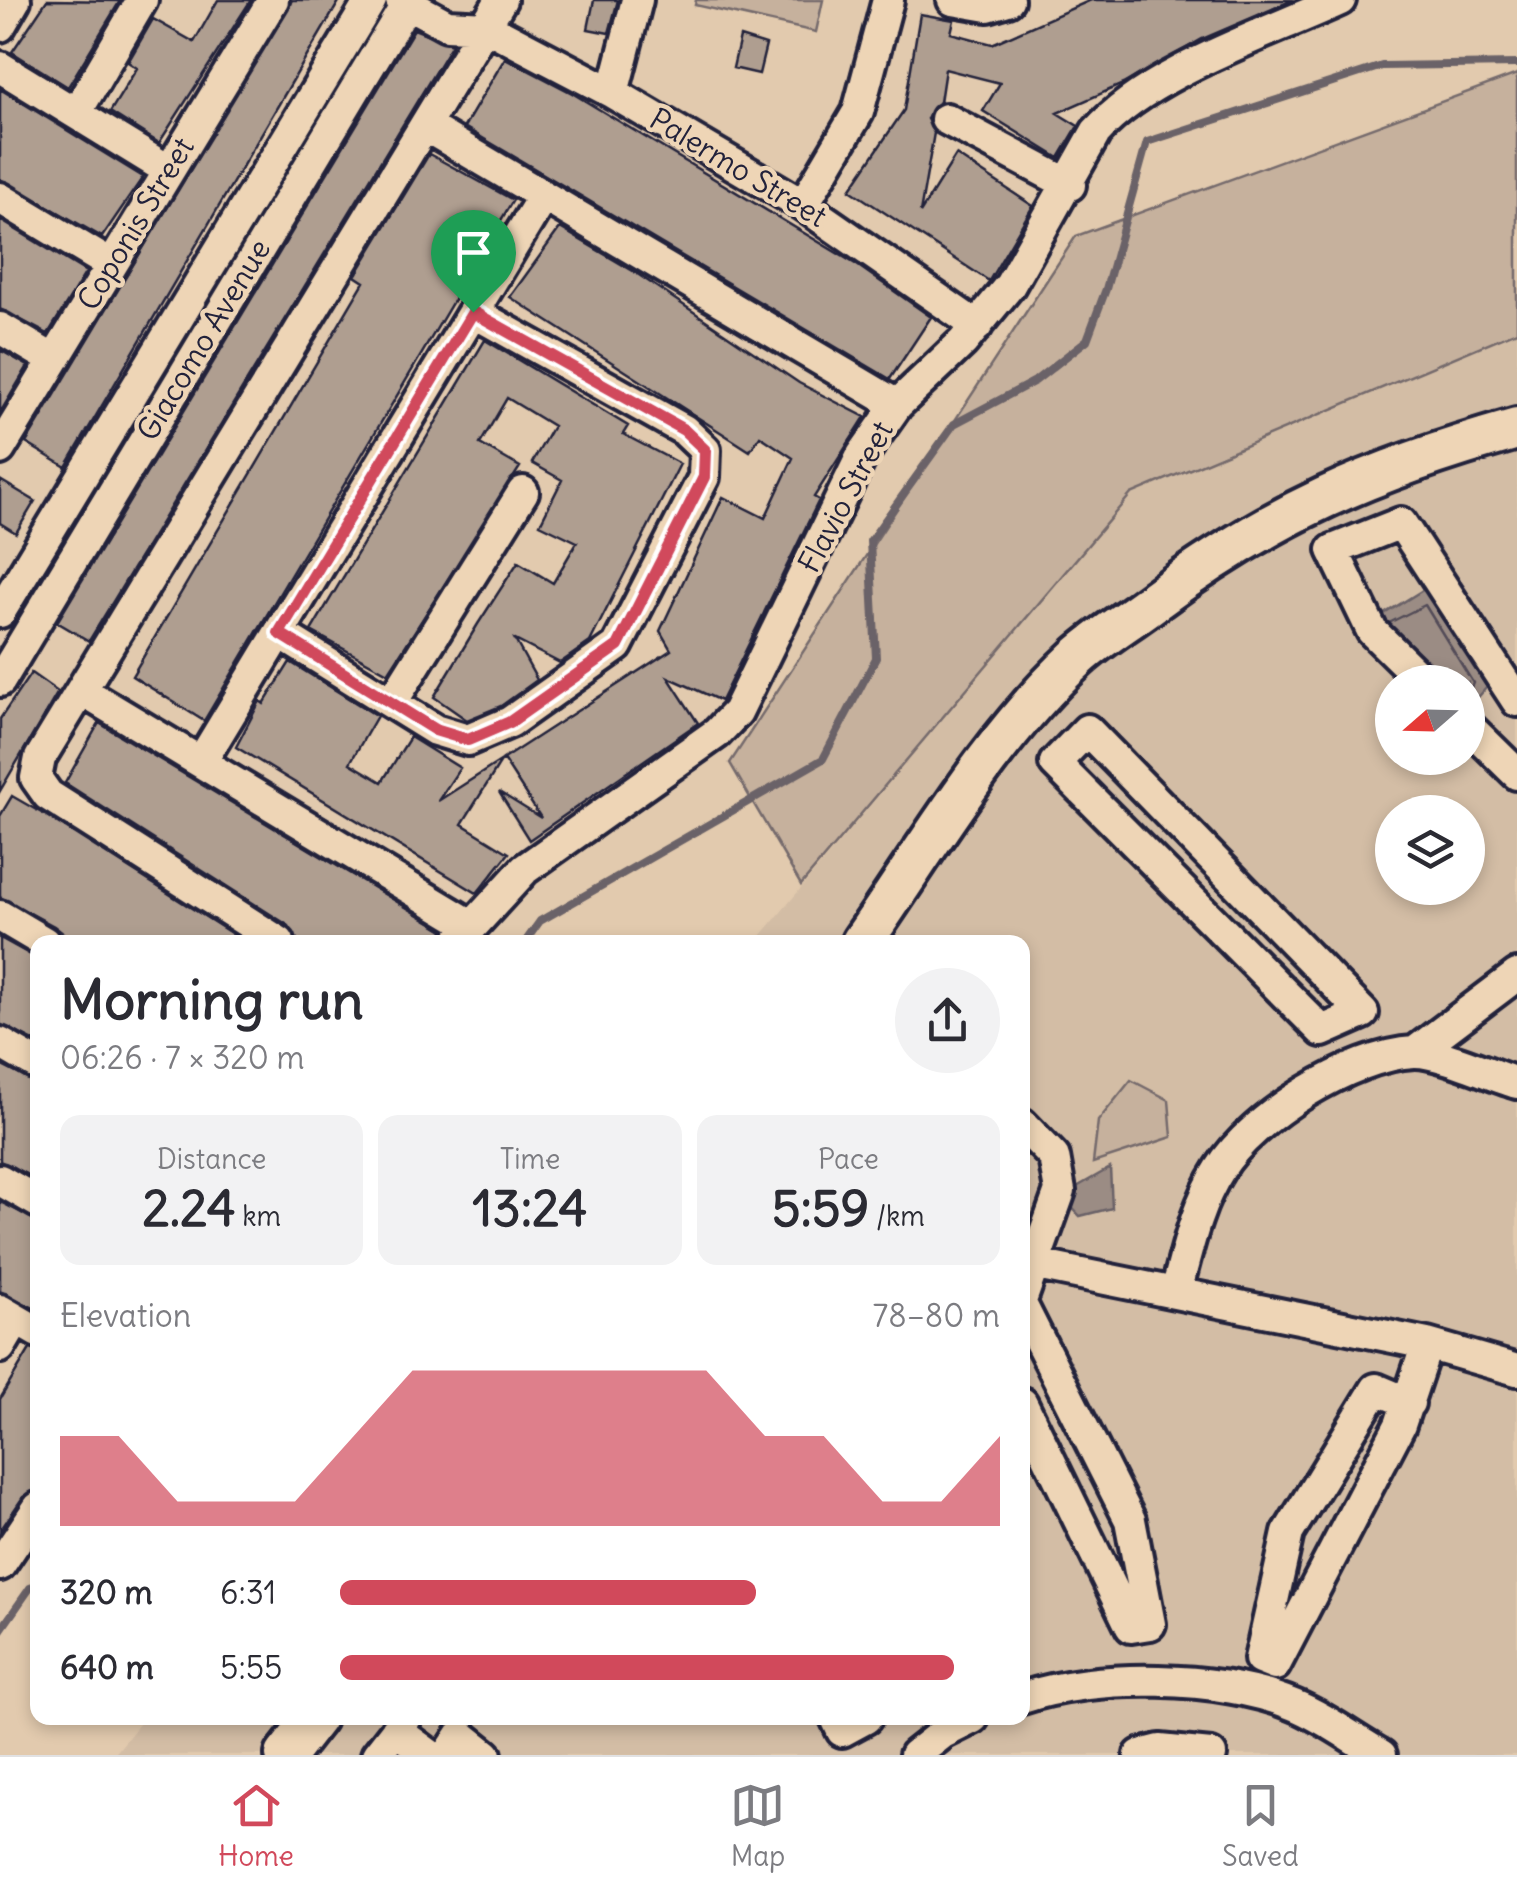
<!DOCTYPE html>
<html lang="en">
<head>
<meta charset="utf-8">
<style>
  :root { --surface:#fff; --page:#f2f2f3; --text:#2b2b33; --muted:#7c7c81; --line:#e1e1e2; --accent:#d1495b }
  body { margin:0; font-family:Delius,sans-serif; background:var(--page); color:var(--text); height:100vh; display:flex; flex-direction:column; font-size:38px; white-space:nowrap }
  * { box-sizing:border-box; margin:0 }
  p { font-size:32px; color:var(--muted) }
  .icon { flex:none; width:55px; height:55px; fill:none; stroke:currentColor; stroke-width:2; stroke-linecap:round; stroke-linejoin:round }
  .map { position:relative; flex:1; overflow:hidden }
  .sheet { position:absolute; left:30px; top:935px; width:1000px; height:790px; display:flex; flex-direction:column; background:var(--surface); border-radius:20px; box-shadow:0 5px 15px #0003 }
  .sheet>* { flex:none }
  .needle { width:65px; rotate:250deg }
  .controls { position:absolute; left:1375px; top:665px; display:grid; gap:20px }
  .controls a { display:grid; place-items:center; width:110px; height:110px; border-radius:50%; background:var(--surface); box-shadow:0 5px 15px #0003; font-size:50px }
  .pin { position:absolute; display:grid; place-items:center; width:85px; height:85px; color:#fff; margin:-102px -42px; border-radius:50% 50% 50% 0; rotate:-45deg; box-shadow:0 0 10px #0007 }
  .pin .icon { rotate:45deg }
  .round { display:grid; place-items:center; flex:none; width:105px; height:105px; border-radius:52px; background:var(--page) }
  .summary { display:flex; align-items:center; justify-content:space-between; height:170px; padding:0 30px }
  h1 { font-size:55px; font-weight:700; line-height:75px }
  .metrics { display:grid; grid-template-columns:repeat(3,1fr); gap:15px; height:170px; padding:10px 30px }
  .metrics div { display:grid; align-content:center; border-radius:20px; background:var(--page); text-align:center }
  .metrics b { font-size:50px; font-weight:700 }
  .metrics small { font-size:28px; font-weight:400 }
  .metrics p { font-size:28px }
  .chart { height:280px; padding:20px 30px }
  .chart p { display:flex; justify-content:space-between }
  .chart svg { width:100%; height:180px; margin-top:10px; fill:var(--accent); opacity:.7 }
  ul { padding:0 30px; list-style:none; font-size:32px }
  li { display:grid; grid-template-columns:160px 120px 1fr; align-items:center; height:75px }
  li i { height:25px; border-radius:12px; background:var(--accent) }
  .tab-bar { display:flex; justify-content:space-around; align-items:center; height:140px; border-top:2px solid var(--line); background:var(--surface); font-size:28px; color:var(--muted) }
  .tab-bar a { display:grid; justify-items:center; gap:5px }
  .tab-bar .selected { color:var(--accent) }
  .map>svg:first-child { display:block }
  .built { fill:#d3bda5; fill-rule:evenodd }
  .green { fill:#c6b19d; stroke:#746a6c; stroke-width:2.5 }
  .water { fill:#9b8c84; stroke:#6b6267; stroke-width:2.5 }
  .lines { fill:none; stroke-linecap:round; stroke-linejoin:round }
  .shore { stroke:#524c58; stroke-width:2.5 }
  .stream { stroke:#6b6267; stroke-width:8 }
  .building { fill:#af9e90; stroke:#22223b; stroke-width:2.5 }
  .street-casing { stroke:#22223b; stroke-width:38 }
  .secondary-casing { stroke:#22223b; stroke-width:48 }
  .street { stroke:#eed5b6; stroke-width:30 }
  .secondary { stroke:#eed5b6; stroke-width:40 }
  .route-casing { stroke:#fff; stroke-width:20 }
  .route { stroke:#d1495b; stroke-width:12 }
  .labels { text-anchor:middle; stroke-width:9; stroke-linejoin:round; paint-order:stroke }
  .street-label { font-size:30px; fill:#22223b; stroke:#eed5b6 }
</style>
</head>
<body>
<div class="map">
<svg width="1517" height="1755" viewBox="0 0 1517 1755">
  <rect width="100%" height="100%" fill="#e2caae"/>
  <filter id="ink" filterUnits="userSpaceOnUse"><feTurbulence type="fractalNoise" baseFrequency=".01" numOctaves="2"/><feDisplacementMap in="SourceGraphic" scale="20" xChannelSelector="R" yChannelSelector="G"/><feConvolveMatrix kernelMatrix="1 2 1 2 8 2 1 2 1" color-interpolation-filters="sRGB"/></filter>
  <g filter="url(#ink)">
    <!-- built -->
    <path class="built" d="M 1517,331 L 1517,1755 L 114,1755 L 144,1718 L 1022,1718 L 1022,942 L 756,942 L 1131,494 ZM 1392,682 L 1468,682 L 1468,758 L 1392,758 ZM 1392,812 L 1468,812 L 1468,888 L 1392,888 Z"/>
    <!-- green -->
    <path class="green" d="M 696,0 L 823,0 L 816,32 L 695,5 Z
      M 1517,74 L 1517,331 L 1131,494 L 801,885 L 730,763 L 1076,236 Z
      M 1131,1080 L 1169,1100 L 1172,1137 L 1093,1163 L 1098,1121 Z"/>
    <!-- water -->
    <path class="water" d="M 1426,588 L 1487,687 L 1468,709 L 1468,682 L 1427,682 L 1368,624 Z
      M 1110,1168 L 1112,1208 L 1080,1216 L 1061,1196 Z"/>
    <g class="lines">
      <!-- shore -->
      <path class="shore" d="M 1389,623 L 1425,605 L 1473,683 L 1468,694"/>
      <!-- stream -->
      <path class="stream" d="M 525,942 L 540,921 L 823,759 L 876,658 L 870,541 L 954,424 L 1035,381 L 1087,340 L 1106,289 L 1147,142 L 1382,66 L 1517,64
        M 0,1631 L 30,1588 L 38,1585"/>
    </g>
    <!-- building -->
    <path class="building" d="M 47,0 L 120,1 L 68,87 L 12,52 Z
      M 218,0 L 251,0 L 159,143 L 110,112 L 137,68 L 128,62 L 153,19 L 194,42 Z
      M 292,0 L 340,0 L 66,467 L 26,443 Z
      M 594,0 L 618,0 L 609,33 L 588,29 Z
      M 1091,0 L 1293,0 L 1202,39 L 1123,84 L 1057,113 L 1078,126 L 1059,158 L 983,111 L 1000,83 L 945,69 L 940,102 L 927,119 L 934,133 L 920,213 L 956,155 L 1033,206 L 989,281 L 850,190 L 904,110 L 920,14 L 954,20 L 951,33 L 992,44 Z
      M 414,29 L 452,44 L 89,641 L 57,622 Z
      M 740,37 L 766,45 L 759,74 L 733,68 Z
      M 505,58 L 572,93 L 857,265 L 931,317 L 890,379 L 464,127 Z
      M 0,89 L 143,177 L 102,237 L 0,179 Z
      M 429,154 L 513,200 L 204,721 L 132,676 L 364,282 L 355,276 Z
      M 0,220 L 86,272 L 48,334 L 0,309 Z
      M 560,228 L 633,271 L 799,383 L 865,417 L 814,497 L 819,500 L 721,701 L 668,677 L 698,723 L 529,840 L 499,792 L 541,818 L 503,759 L 671,650 L 660,631 L 723,497 L 765,518 L 793,458 L 760,436 L 750,451 L 510,297 Z
      M 485,340 L 628,426 L 623,434 L 680,464 L 590,642 L 560,663 L 515,640 L 537,680 L 501,706 L 467,720 L 434,697 L 478,624 L 518,562 L 553,583 L 577,542 L 540,524 L 562,480 L 532,463 L 553,426 L 507,398 L 480,444 L 520,467 L 388,673 L 311,631 Z
      M 0,350 L 28,366 L 0,413 Z
      M 0,480 L 35,501 L 16,533 L 0,523 Z
      M 290,662 L 377,716 L 350,763 L 382,782 L 410,737 L 460,768 L 438,801 L 502,760 L 462,824 L 509,853 L 477,893 L 236,747 L 260,701 L 264,704 Z
      M 31,673 L 58,692 L 0,791 L 0,719 Z
      M 99,723 L 444,930 L 440,942 L 298,942 L 289,926 L 65,783 Z
      M 12,796 L 45,815 L 245,942 L 74,942 L 54,926 L 0,897 L 0,816 Z
      M 0,938 L 38,959 L 38,1043 L 0,1024 Z
      M 0,1065 L 38,1084 L 38,1180 L 0,1161 Z
      M 0,1202 L 38,1221 L 38,1310 L 0,1291 Z
      M 30,1349 L 38,1351 L 38,1490 L 23,1497 L 0,1531 L 0,1399 Z"/>
    <g class="lines">
      <!-- street casing -->
      <g class="street-casing">
        <path id="street" d="M 401,0 L 447,25 L 487,27 L 613,93 L 803,205 L 977,326
          M 953,0 L 988,6 L 1008,0
          M 0,26 L 15,0
          M 0,67 L 168,170
          M 613,93 L 637,0
          M 76,113 L 142,0
          M 946,119 L 1070,185
          M 427,127 L 897,405
          M 0,198 L 111,265
          M 803,205 L 858,112 L 888,0
          M 0,328 L 54,360
          M 0,449 L 273,0
          M 0,612 L 371,0
          M 279,633 L 435,730 L 468,740 L 510,722 L 617,646 L 704,477 L 705,450 L 684,430 L 473,312
          M 0,681 L 409,0
          M 1424,682 L 1372,631 L 1333,550 L 1401,523 L 1517,701
          M 84,692 L 471,925
          M 392,702 L 523,492
          M 1468,726 L 1517,774
          M 1087,730 L 1363,1013 L 1322,1031 L 1055,763 Z
          M 201,762 L 542,198
          M 0,916 L 44,942
          M 279,942 L 48,795 L 36,778 L 40,758 L 501,0
          M 458,942 L 525,869 L 717,733 L 737,712 L 862,455 L 897,405 L 963,342 L 1010,285 L 1096,132 C 1149,72 1266,34 1340,0
          M 0,1043 L 38,1065
          M 1415,1052 L 1517,975
          M 1022,1124 L 1054,1157 L 1060,1191 L 1022,1298
          M 0,1180 L 38,1202
          M 1022,1262 L 1427,1344 L 1517,1370
          M 1176,1292 C 1187,1251 1196,1206 1220,1169 C 1252,1117 1352,1055 1414,1052 C 1438,1051 1491,1075 1517,1083
          M 1022,1306 L 1130,1520 L 1150,1624 L 1131,1627 L 1022,1403
          M 0,1310 L 38,1332
          M 0,1347 L 16,1320
          M 1409,1403 L 1376,1389 L 1288,1533 L 1260,1659 L 1275,1665 L 1400,1425 L 1427,1344
          M 0,1565 L 38,1508
          M 1022,1698 C 1095,1673 1222,1675 1294,1705 C 1324,1717 1353,1739 1381,1755
          M 836,1718 L 842,1731 L 866,1718
          M 396,1730 L 430,1755
          M 377,1755 L 406,1718
          M 448,1755 L 461,1735 L 486,1755
          M 915,1755 L 943,1733 L 973,1718
          M 1140,1755 L 1160,1750 L 1211,1755"/>
      </g>
      <!-- secondary casing -->
      <g class="secondary-casing">
        <path id="secondary" d="M 862,942 C 929,846 990,739 1077,658 C 1099,638 1126,622 1150,604 C 1272,513 1371,470 1517,429
          M 286,1755 L 315,1718"/>
      </g>
      <!-- street -->
      <use href="#street" class="street"/>
      <!-- secondary -->
      <use href="#secondary" class="secondary"/>
    </g>
  </g>
  <g class="lines" filter="url(#ink)">
    <!-- route casing -->
    <g class="route-casing">
      <path id="route" d="M 473,312 L 684,430 L 705,450 L 704,477 L 618,646 L 510,722 L 468,740 L 435,730 L 279,633 Z"/>
    </g>
    <!-- route -->
    <use href="#route" class="route"/>
  </g>
  <g class="labels">
    <!-- street labels -->
    <g class="street-label">
      <text transform="translate(738 168) rotate(31)" y="10">Palermo Street</text>
      <text transform="translate(136 224) rotate(-59)" y="10">Coponis Street</text>
      <text transform="translate(204 340) rotate(-59)" y="10">Giacomo Avenue</text>
      <text transform="translate(846 497) rotate(-62)" y="10">Flavio Street</text>
    </g>
  </g>
</svg>
<div class="controls">
<a><svg class="needle" viewBox="-14 -14 28 28"><path d="M0-13l5 13h-10z" fill="#e53935"/><path d="M0 13l5-13h-10z" fill="#7c7c81"/></svg></a>
<a><svg class="icon" aria-label="layers" viewBox="0 0 24 24"><path d="M12 4l9 5-9 5-9-5zM3 14l9 5 9-5"/></svg></a>
</div>
<div class="pin" style="left:473px;top:312px;background:#1e9e55"><svg class="icon" aria-label="arrive" viewBox="0 0 24 24"><path d="M6 21V4h12l-3 4 3 4H6"/></svg></div>
<section class="sheet">
<div class="summary"><div><h1>Morning run</h1><p>06:26 · 7 × 320 m</p></div><a class="round"><svg class="icon" aria-label="share" viewBox="0 0 24 24"><path d="M12 15V3M7 8l5-5 5 5M5 13v7h14v-7"/></svg></a></div>
<div class="metrics">
<div><p>Distance</p><b>2.24<small> km</small></b></div>
<div><p>Time</p><b>13:24</b></div>
<div><p>Pace</p><b>5:59<small> /km</small></b></div>
</div>
<div class="chart"><p><span>Elevation</span>78–80 m</p>
<svg viewBox="0 0 160 44" preserveAspectRatio="none"><path d="M0 44V22L10 22L20 38L30 38L40 38L50 22L60 6L70 6L80 6L90 6L100 6L110 6L120 22L130 22L140 38L150 38L160 22V44z"/></svg>
</div>
<ul>
<li><b>320 m</b>6:31<i style="width:63%"></i></li>
<li><b>640 m</b>5:55<i style="width:93%"></i></li>
</ul>
</section>
</div>
<nav class="tab-bar">
<a class="selected"><svg class="icon" aria-label="home" viewBox="0 0 24 24"><path d="M3 11l9-7 9 7M6 9v11h12V9"/></svg>Home</a>
<a><svg class="icon" aria-label="map" viewBox="0 0 24 24"><path d="M3 6l6-2 6 2 6-2v14l-6 2-6-2-6 2zM9 4v14M15 6v14"/></svg>Map</a>
<a><svg class="icon" aria-label="saved" viewBox="0 0 24 24"><path d="M7 4h10v16l-5-4-5 4z"/></svg>Saved</a>
</nav>
</body>
</html>
